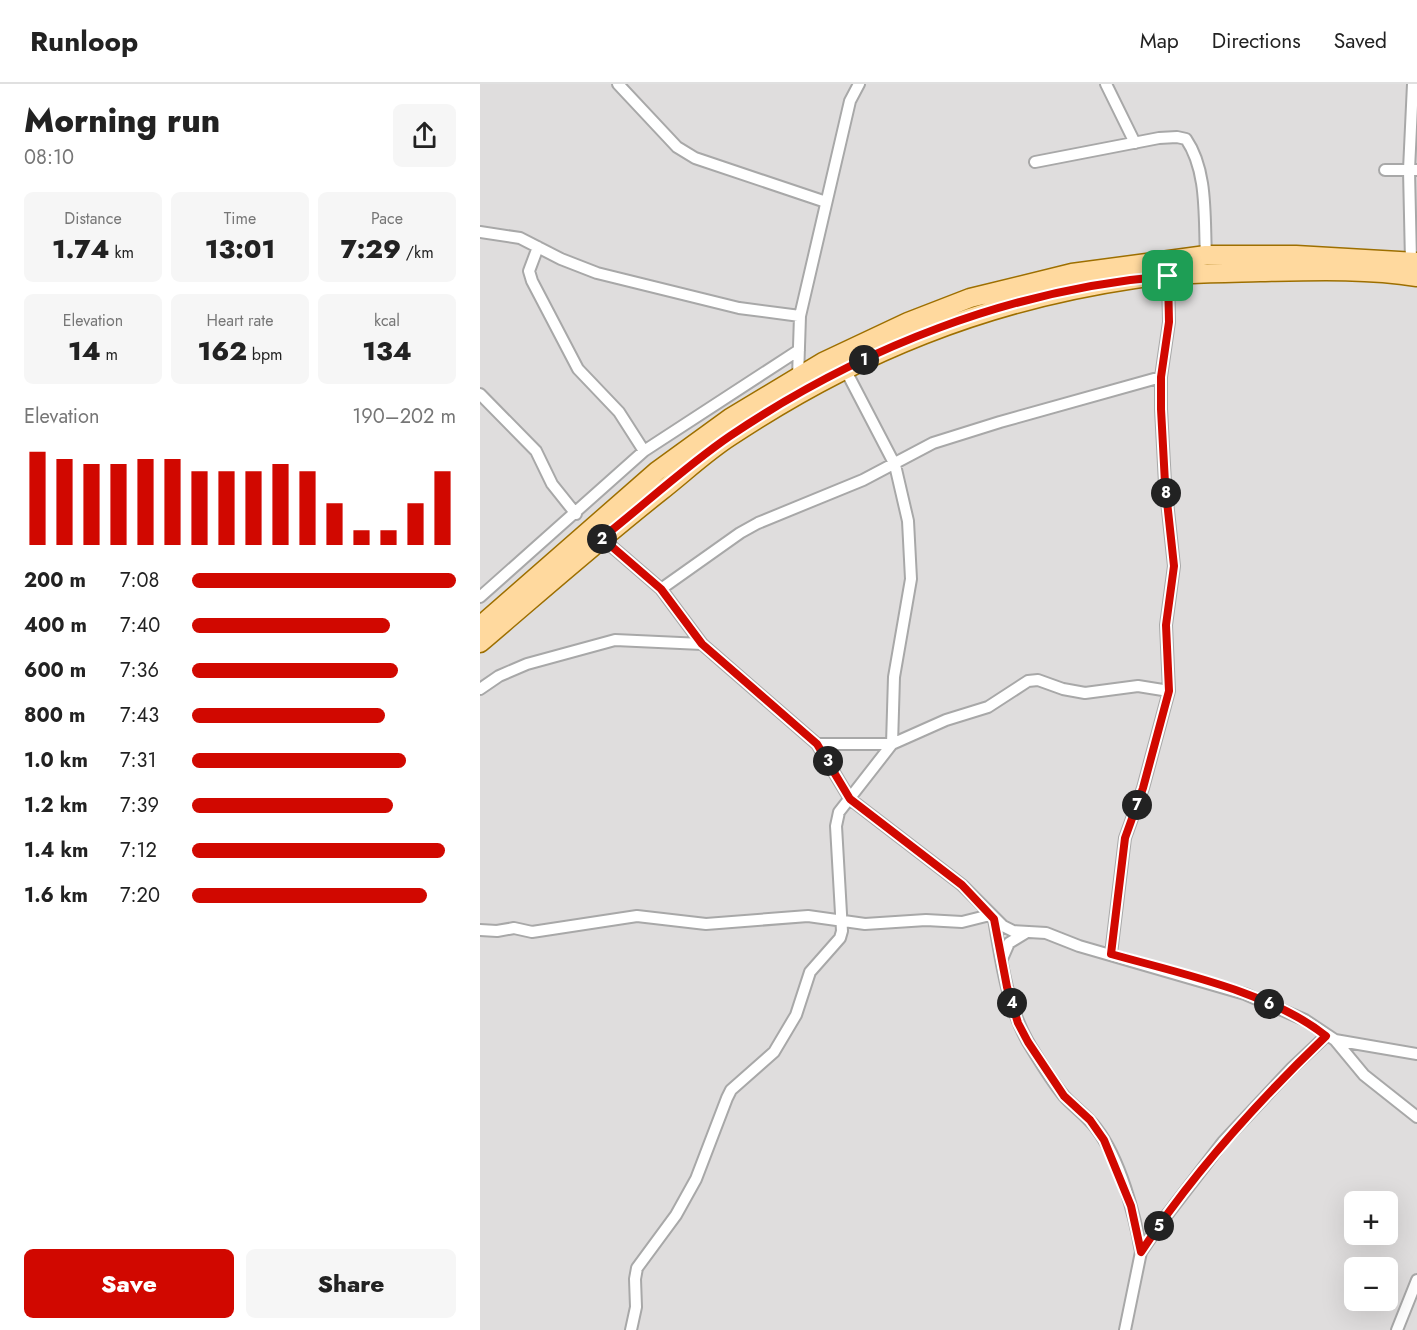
<!DOCTYPE html>
<html lang="en">
<head>
<meta charset="utf-8">
<style>
  :root { --surface:#fff; --page:#f6f6f6; --text:#222; --muted:#767676; --line:#e0e0e0; --accent:#d10800 }
  body { margin:0; font-family:Jost,sans-serif; background:var(--page); color:var(--text); height:100vh; display:flex; flex-direction:column; font-size:22px; white-space:nowrap }
  * { box-sizing:border-box; margin:0 }
  p { font-size:20px; color:var(--muted) }
  .icon { flex:none; width:33px; height:33px; fill:none; stroke:currentColor; stroke-width:2; stroke-linecap:round; stroke-linejoin:round }
  .map { position:relative; flex:1; overflow:hidden }
  .drawer { display:flex; flex-direction:column; background:var(--surface); width:480px }
  .drawer>* { flex:none }
  .tools { position:absolute; left:864px; top:1107px; display:grid; gap:12px }
  .tools a { display:grid; place-items:center; width:54px; height:54px; border-radius:9px; background:var(--surface); box-shadow:0 6px 24px #0002; font-size:30px }
  .pin { position:absolute; display:grid; place-items:center; width:51px; height:51px; color:#fff; margin:-26px; border-radius:12px; box-shadow:0 3px 9px #0006 }
  .km { position:absolute; width:30px; height:30px; margin:-15px; border-radius:50%; background:#222; color:#fff; font-size:16px; line-height:30px; text-align:center }
  .round { display:grid; place-items:center; flex:none; width:63px; height:63px; border-radius:9px; background:var(--page) }
  .head { display:flex; align-items:center; justify-content:space-between; height:102px; padding:0 24px }
  h1 { font-size:33px; font-weight:800; line-height:45px }
  .metrics { display:grid; grid-template-columns:repeat(3,1fr); gap:9px; height:102px; padding:6px 24px }
  .metrics div { display:grid; align-content:center; border-radius:9px; background:var(--page); text-align:center }
  .metrics b { font-size:26px; font-weight:800 }
  .metrics small { font-size:16px; font-weight:400 }
  .metrics p { font-size:16px }
  .chart { height:168px; padding:12px 24px }
  .chart p { display:flex; justify-content:space-between }
  .chart svg { width:100%; height:108px; margin-top:6px; stroke:var(--accent); stroke-width:6 }
  .button { display:flex; gap:12px; margin-top:auto; padding:12px 24px }
  .button a { flex:1; height:69px; border-radius:9px; background:var(--accent); color:#fff; font-size:24px; font-weight:800; line-height:69px; text-align:center }
  .button a+a { background:var(--page); color:var(--text) }
  ul { padding:0 24px; list-style:none; font-size:20px }
  li { display:grid; grid-template-columns:96px 72px 1fr; align-items:center; height:45px }
  li i { height:15px; border-radius:8px; background:var(--accent) }
  header { display:flex; align-items:center; gap:36px; box-sizing:border-box; height:84px; padding:0 30px; background:var(--surface); border-bottom:2px solid var(--line) }
  header strong { font-size:28px }
  nav { display:flex; gap:33px; margin-inline-start:auto; font-size:21px }
  main { display:flex; flex:1; min-height:0 }
  .map>svg:first-child { display:block }
  .residential { fill:#dfdddd; fill-rule:evenodd }
  .lines { fill:none; stroke-linecap:round; stroke-linejoin:round }
  .minor-casing { stroke:#a8a8a8; stroke-width:14 }
  .primary-casing { stroke:#9d6f00; stroke-width:21 }
  .minor { stroke:#fff; stroke-width:10 }
  .primary { stroke:#ffd99e; stroke-width:18 }
  .route-casing { stroke:#fff; stroke-width:12 }
  .route { stroke:#d10800; stroke-width:8 }
</style>
</head>
<body>
<header>
<strong>Runloop</strong>
<nav><a>Map</a><a>Directions</a><a>Saved</a></nav>
</header>
<main>
<section class="drawer">
<div class="head"><div><h1>Morning run</h1><p>08:10</p></div><a class="round"><svg class="icon" aria-label="share" viewBox="0 0 24 24"><path d="M12 15V3M7 8l5-5 5 5M5 13v7h14v-7"/></svg></a></div>
<div class="metrics">
<div><p>Distance</p><b>1.74<small> km</small></b></div>
<div><p>Time</p><b>13:01</b></div>
<div><p>Pace</p><b>7:29<small> /km</small></b></div>
</div>
<div class="metrics">
<div><p>Elevation</p><b>14<small> m</small></b></div>
<div><p>Heart rate</p><b>162<small> bpm</small></b></div>
<div><p>kcal</p><b>134</b></div>
</div>
<div class="chart"><p><span>Elevation</span>190–202 m</p>
<svg viewBox="0 0 160 44" preserveAspectRatio="none"><path d="M5 44V6M15 44V9M25 44V11M35 44V11M45 44V9M55 44V9M65 44V14M75 44V14M85 44V14M95 44V11M105 44V14M115 44V27M125 44V38M135 44V38M145 44V27M155 44V14"/></svg>
</div>
<ul>
<li><b>200 m</b>7:08<i style="width:100%"></i></li>
<li><b>400 m</b>7:40<i style="width:75%"></i></li>
<li><b>600 m</b>7:36<i style="width:78%"></i></li>
<li><b>800 m</b>7:43<i style="width:73%"></i></li>
<li><b>1.0 km</b>7:31<i style="width:81%"></i></li>
<li><b>1.2 km</b>7:39<i style="width:76%"></i></li>
<li><b>1.4 km</b>7:12<i style="width:96%"></i></li>
<li><b>1.6 km</b>7:20<i style="width:89%"></i></li>
</ul>
<div class="button"><a>Save</a><a>Share</a></div>
</section>
<div class="map">
<svg width="937" height="1246" viewBox="0 0 937 1246">
  <rect width="100%" height="100%" fill="#f2eee6"/>
  <!-- residential -->
  <path class="residential" d="M 0,0 L 937,0 L 937,1246 L 0,1246 ZM 874,1118 L 908,1118 L 908,1150 L 874,1150 ZM 874,1184 L 908,1184 L 908,1216 L 874,1216 Z"/>
  <g class="lines">
    <!-- minor casing -->
    <g class="minor-casing">
      <path id="minor" d="M 138,0 L 197,63 L 215,74 L 346,118
        M 626,0 L 655,59
        M 555,78 L 679,54 L 697,53 L 706,55 C 728,87 724,134 726,171
        M 905,86 L 937,86
        M 0,148 L 40,154 L 81,175 L 117,189 L 259,224 L 320,232
        M 58,163 L 49,187 L 52,197 L 98,285 L 139,328 L 164,367
        M 931,177 L 929,86 L 933,0
        M 318,293 L 320,232 L 370,17 L 379,0
        M 0,310 L 56,367 L 72,400 L 96,430
        M 122,454 L 181,505 L 222,560 L 337,660 L 370,715 L 482,801 L 523,842 L 533,847 L 566,849 L 599,862 L 765,910 L 825,936 L 855,956 L 937,970
        M 181,505 L 260,449 L 278,439 L 383,396 L 453,359 L 520,338 L 681,293
        M 0,513 L 164,367 L 319,266
        M 0,605 L 19,592 L 47,580 L 135,556 L 222,560
        M 337,660 L 412,660 L 466,636 L 508,623 L 548,597 L 558,596 L 583,605 L 605,609 L 658,602 L 689,607
        M 514,835 C 521,876 527,921 548,958 C 559,976 571,996 584,1012 C 594,1023 607,1032 616,1044 C 640,1075 655,1131 661,1168
        M 0,846 L 17,847 L 34,844 L 52,848 L 157,832 L 226,840 L 328,832 L 385,840 L 446,836 L 482,838 L 510,831
        M 631,870 L 645,754 L 663,704 L 689,607 L 686,541 L 694,482 L 685,399 L 681,325 L 681,293 L 689,238 L 688,192
        M 522,875 L 529,859 L 547,848
        M 855,956 L 884,991 L 937,1033
        M 151,1246 L 156,1223 L 155,1195 L 157,1184 L 196,1131 L 216,1095 L 247,1014 L 251,1006 L 294,968 L 316,931 L 330,888 L 360,854 L 362,847 L 356,742 L 359,728 L 412,660 L 414,593 L 431,495 L 428,437 L 415,381 L 365,285
        M 645,1246 L 661,1168 L 680,1140 L 743,1058 L 812,984 L 846,952
        M 917,1246 L 937,1196"/>
    </g>
    <!-- primary casing -->
    <g class="primary-casing">
      <path id="primary" d="M 0,542 L 177,387 L 250,334 L 343,278 L 428,238 L 490,214 L 592,189 L 726,171 L 816,171 L 937,178
        M 0,559 C 60,508 119,456 181,407 C 204,389 226,368 251,352 C 376,269 505,217 654,195 C 695,189 738,189 780,188 C 833,187 884,185 937,193"/>
    </g>
    <!-- minor -->
    <use href="#minor" class="minor"/>
    <!-- primary -->
    <use href="#primary" class="primary"/>
  </g>
  <g class="lines">
    <!-- route casing -->
    <g class="route-casing">
      <path id="route" d="M 688,192 L 689,238 L 681,293 L 681,325 L 685,399 L 694,482 L 686,541 L 689,607 L 663,704 L 645,754 L 631,870 C 698,889 791,908 846,952 C 777,1018 713,1089 661,1168 L 651,1122 L 624,1056 L 610,1036 L 584,1012 L 548,958 L 538,939 L 527,903 L 514,835 L 482,801 L 370,715 L 337,660 L 222,560 L 181,505 L 122,454 C 164,421 206,382 250,352 C 380,264 531,205 688,192 Z"/>
    </g>
    <!-- route -->
    <use href="#route" class="route"/>
  </g>
</svg>
<div class="tools">
<a>+</a>
<a>−</a>
</div>
<div class="pin" style="left:688px;top:192px;background:#1e9e55"><svg class="icon" aria-label="arrive" viewBox="0 0 24 24"><path d="M6 21V4h12l-3 4 3 4H6"/></svg></div>
<b class="km" style="left:384px;top:276px">1</b>
<b class="km" style="left:122px;top:455px">2</b>
<b class="km" style="left:348px;top:677px">3</b>
<b class="km" style="left:532px;top:919px">4</b>
<b class="km" style="left:679px;top:1142px">5</b>
<b class="km" style="left:789px;top:920px">6</b>
<b class="km" style="left:657px;top:721px">7</b>
<b class="km" style="left:686px;top:409px">8</b>
</div>
</main>
</body>
</html>
